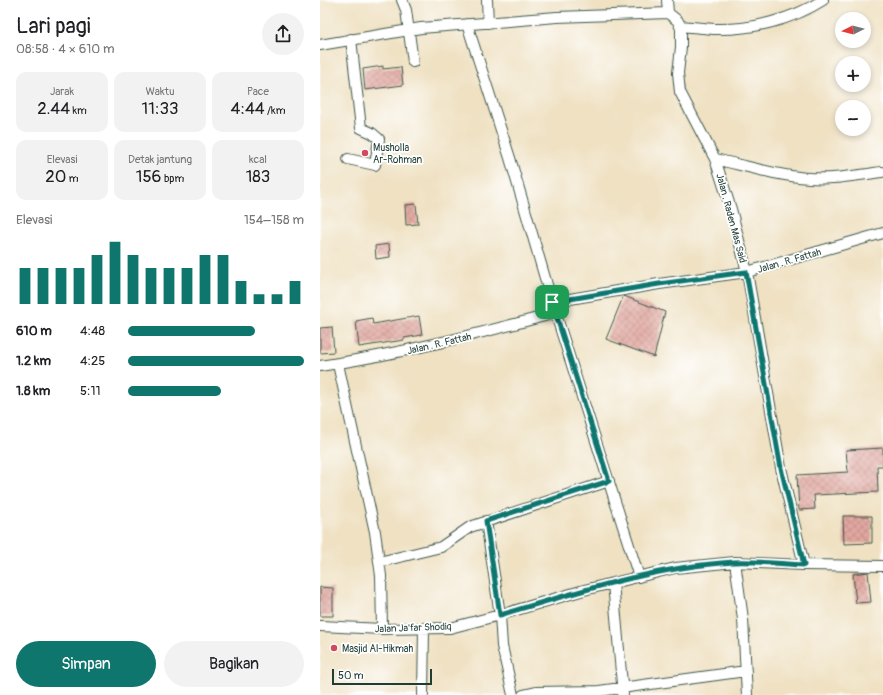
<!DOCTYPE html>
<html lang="id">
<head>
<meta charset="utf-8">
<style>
  :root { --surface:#fff; --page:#f2f2f2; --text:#202124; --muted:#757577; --accent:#0f766e }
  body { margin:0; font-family:Pangolin,sans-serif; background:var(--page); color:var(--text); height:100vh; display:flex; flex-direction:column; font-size:15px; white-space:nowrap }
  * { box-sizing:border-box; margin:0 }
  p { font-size:13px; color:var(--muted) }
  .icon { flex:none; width:22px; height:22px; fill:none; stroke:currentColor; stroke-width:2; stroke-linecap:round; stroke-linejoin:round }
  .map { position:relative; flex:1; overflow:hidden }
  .details { display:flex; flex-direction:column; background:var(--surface); width:320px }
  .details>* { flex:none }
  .needle { width:26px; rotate:264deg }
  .buttons { position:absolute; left:515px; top:12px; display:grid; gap:8px }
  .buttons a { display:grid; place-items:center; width:36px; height:36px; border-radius:50%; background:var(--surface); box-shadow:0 2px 6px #0003; font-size:20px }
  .scale { position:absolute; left:12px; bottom:10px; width:100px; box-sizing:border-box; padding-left:4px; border:2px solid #1f3d34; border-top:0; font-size:11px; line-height:14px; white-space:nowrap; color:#1f3d34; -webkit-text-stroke:3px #fff; paint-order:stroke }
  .pin { position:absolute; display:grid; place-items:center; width:34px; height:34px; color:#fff; margin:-17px; border-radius:8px; box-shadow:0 2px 6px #0006 }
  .round { display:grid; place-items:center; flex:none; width:42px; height:42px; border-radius:21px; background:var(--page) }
  .overview { display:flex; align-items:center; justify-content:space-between; height:68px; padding:0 16px }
  h1 { font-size:22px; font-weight:600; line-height:30px }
  .stats { display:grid; grid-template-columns:repeat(3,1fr); gap:6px; height:68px; padding:4px 16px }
  .stats div { display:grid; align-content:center; border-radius:10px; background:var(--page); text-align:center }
  .stats b { font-size:17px; font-weight:600 }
  .stats small { font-size:11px; font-weight:400 }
  .stats p { font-size:11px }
  .chart { height:112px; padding:8px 16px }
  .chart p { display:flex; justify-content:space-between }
  .chart svg { width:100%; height:72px; margin-top:4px; stroke:var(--accent); stroke-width:6 }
  .primary-button { display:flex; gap:8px; margin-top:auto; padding:8px 16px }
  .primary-button a { flex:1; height:46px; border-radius:24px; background:var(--accent); color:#fff; font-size:16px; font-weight:600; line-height:46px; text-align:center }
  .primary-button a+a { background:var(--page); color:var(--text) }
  ul { padding:0 16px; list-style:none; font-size:13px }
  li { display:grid; grid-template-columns:64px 48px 1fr; align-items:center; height:30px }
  li i { height:10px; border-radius:5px; background:var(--accent) }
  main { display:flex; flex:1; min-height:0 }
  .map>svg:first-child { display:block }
  .building { fill:url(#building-cross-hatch) }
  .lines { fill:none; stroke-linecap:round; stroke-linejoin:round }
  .minor-casing { stroke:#3e5649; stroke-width:12 }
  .minor { stroke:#fff; stroke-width:10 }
  .route-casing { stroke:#fff; stroke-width:8 }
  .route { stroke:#0f766e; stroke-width:5 }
  .poi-dot { fill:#d1495b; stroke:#fff; stroke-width:1.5 }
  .labels { text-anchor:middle; stroke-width:3.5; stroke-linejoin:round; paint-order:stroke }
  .poi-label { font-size:10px; fill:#1f3d34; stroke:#fff; text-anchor:start }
  .street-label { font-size:10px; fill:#1f3d34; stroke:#fff }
</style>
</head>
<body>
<main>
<section class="details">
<div class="overview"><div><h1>Lari pagi</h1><p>08:58 · 4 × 610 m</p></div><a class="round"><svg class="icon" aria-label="share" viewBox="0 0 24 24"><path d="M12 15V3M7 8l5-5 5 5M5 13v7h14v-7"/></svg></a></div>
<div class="stats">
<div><p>Jarak</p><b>2.44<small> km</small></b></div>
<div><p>Waktu</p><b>11:33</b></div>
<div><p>Pace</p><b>4:44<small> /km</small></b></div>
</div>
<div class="stats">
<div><p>Elevasi</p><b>20<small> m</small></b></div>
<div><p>Detak jantung</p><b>156<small> bpm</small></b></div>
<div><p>kcal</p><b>183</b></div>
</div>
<div class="chart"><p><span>Elevasi</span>154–158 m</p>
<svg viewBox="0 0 160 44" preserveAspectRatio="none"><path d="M5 44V22M15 44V22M25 44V22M35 44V22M45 44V14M55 44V6M65 44V14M75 44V22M85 44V22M95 44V22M105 44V14M115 44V14M125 44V30M135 44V38M145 44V38M155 44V30"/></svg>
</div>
<ul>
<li><b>610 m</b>4:48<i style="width:72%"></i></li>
<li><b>1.2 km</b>4:25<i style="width:100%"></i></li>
<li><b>1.8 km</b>5:11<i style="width:53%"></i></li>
</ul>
<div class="primary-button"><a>Simpan</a><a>Bagikan</a></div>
</section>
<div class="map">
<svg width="563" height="695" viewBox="0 0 563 695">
  <defs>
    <pattern id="building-cross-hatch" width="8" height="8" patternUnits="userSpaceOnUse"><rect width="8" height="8" fill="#e2a8a0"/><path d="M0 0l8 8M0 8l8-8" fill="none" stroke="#b78a83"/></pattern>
  </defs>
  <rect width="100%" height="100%" fill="#fff"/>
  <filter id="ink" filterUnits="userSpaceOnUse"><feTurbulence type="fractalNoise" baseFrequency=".025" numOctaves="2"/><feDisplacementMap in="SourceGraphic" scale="8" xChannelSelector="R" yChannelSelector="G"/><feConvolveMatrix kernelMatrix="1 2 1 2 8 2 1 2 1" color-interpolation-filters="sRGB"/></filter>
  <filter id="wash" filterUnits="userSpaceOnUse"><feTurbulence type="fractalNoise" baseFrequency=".012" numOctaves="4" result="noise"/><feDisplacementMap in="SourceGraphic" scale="16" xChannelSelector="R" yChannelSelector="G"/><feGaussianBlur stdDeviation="0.9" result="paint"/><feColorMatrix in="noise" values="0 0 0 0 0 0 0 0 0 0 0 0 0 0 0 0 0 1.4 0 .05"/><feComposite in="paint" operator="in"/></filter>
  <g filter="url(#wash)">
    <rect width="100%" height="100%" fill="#efe1c2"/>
    <g id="blocks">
      <!-- building -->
      <path class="building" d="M 63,66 L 63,69 L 81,67 L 83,85 L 45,90 L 43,69 Z
        M 96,204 L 98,224 L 86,225 L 85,205 Z
        M 69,244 L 70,257 L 56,259 L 55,246 Z
        M 304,296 L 345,312 L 334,357 L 286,339 L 303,297 Z
        M 99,316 L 102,335 L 84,338 L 84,340 L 39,347 L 36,321 L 52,318 L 53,324 Z
        M 12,327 L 14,352 L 0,353 L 0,328 Z
        M 563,448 L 563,466 L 557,466 L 558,492 L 494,495 L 495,509 L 479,510 L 477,475 L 528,472 L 526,450 Z
        M 523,516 L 552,516 L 552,543 L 524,544 Z
        M 548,572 L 551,602 L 536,603 L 533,574 Z
        M 0,587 L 13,588 L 13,616 L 0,616 Z"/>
    </g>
  </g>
  <g filter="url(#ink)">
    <use href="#blocks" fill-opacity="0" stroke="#3e5649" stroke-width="1"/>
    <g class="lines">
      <!-- minor casing -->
      <g class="minor-casing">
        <path id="minor" d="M 82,0 L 86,10 L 93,62
          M 167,0 L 168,23
          M 347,0 L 348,13 L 358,21 L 361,29 L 361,47 L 358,73 L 360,92 L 395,159 L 411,209 L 427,272 L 461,468 L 484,565
          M 147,24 L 190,158 L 232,302 L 319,577
          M 360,26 C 371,27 383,28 394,29 C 431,30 472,20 503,0
          M 0,45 L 101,28 L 237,17 L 348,13
          M 28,159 L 55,165 L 59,139 L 52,133 L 41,128 L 31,39
          M 395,159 C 426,166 458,176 489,178 C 513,180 538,175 562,172
          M 232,302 L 339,284 L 427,272 L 563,233
          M 18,364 L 55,532 L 61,576 L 62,629
          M 0,366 C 80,354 158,334 236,313
          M 166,521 L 180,615 L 182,646 L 193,695
          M 59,562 L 121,547 L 150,527 L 289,481
          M 415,562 L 423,619 L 427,695
          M 293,583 L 303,695
          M 0,626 L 62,629 L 130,628 L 180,615 L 264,590 L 355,568 L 415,562 L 484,565 L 563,566
          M 103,695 L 104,628
          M 203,695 L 216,692 L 279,691 L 426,671"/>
      </g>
      <!-- minor -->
      <use href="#minor" class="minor"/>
    </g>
  </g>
  <g class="lines" filter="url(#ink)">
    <!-- route casing -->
    <g class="route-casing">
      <path id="route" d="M 426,272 L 461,468 L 484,565 C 461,564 437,561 414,562 C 334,567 257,592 180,615 L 166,521 L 289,481 L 232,302 L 339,284 Z"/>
    </g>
    <!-- route -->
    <use href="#route" class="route"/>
  </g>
  <!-- markers -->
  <g class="poi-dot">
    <circle cx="45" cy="153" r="4"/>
    <circle cx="14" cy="648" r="4"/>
  </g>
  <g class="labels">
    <!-- poi labels -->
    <g class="poi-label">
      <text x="53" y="151">Musholla<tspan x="53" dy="12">Ar-Rohman</tspan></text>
      <text x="22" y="652">Masjid Al-Hikmah</text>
    </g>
    <!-- street labels -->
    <g class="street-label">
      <text transform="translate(412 218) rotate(75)" y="4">Jalan . Raden Mas Said</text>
      <text transform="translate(469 260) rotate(-16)" y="4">Jalan . R. Fattah</text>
      <text transform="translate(119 343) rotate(-13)" y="4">Jalan . R. Fattah</text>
      <text transform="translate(93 627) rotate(-2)" y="4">Jalan Ja'far Shodiq</text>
    </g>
  </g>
</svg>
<div class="buttons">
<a><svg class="needle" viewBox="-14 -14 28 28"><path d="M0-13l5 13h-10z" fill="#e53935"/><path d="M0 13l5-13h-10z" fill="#757577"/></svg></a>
<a>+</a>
<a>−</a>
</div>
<div class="scale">50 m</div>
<div class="pin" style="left:232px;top:302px;background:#1e9e55"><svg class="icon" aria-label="arrive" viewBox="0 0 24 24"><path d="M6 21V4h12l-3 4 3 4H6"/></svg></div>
</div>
</main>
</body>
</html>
